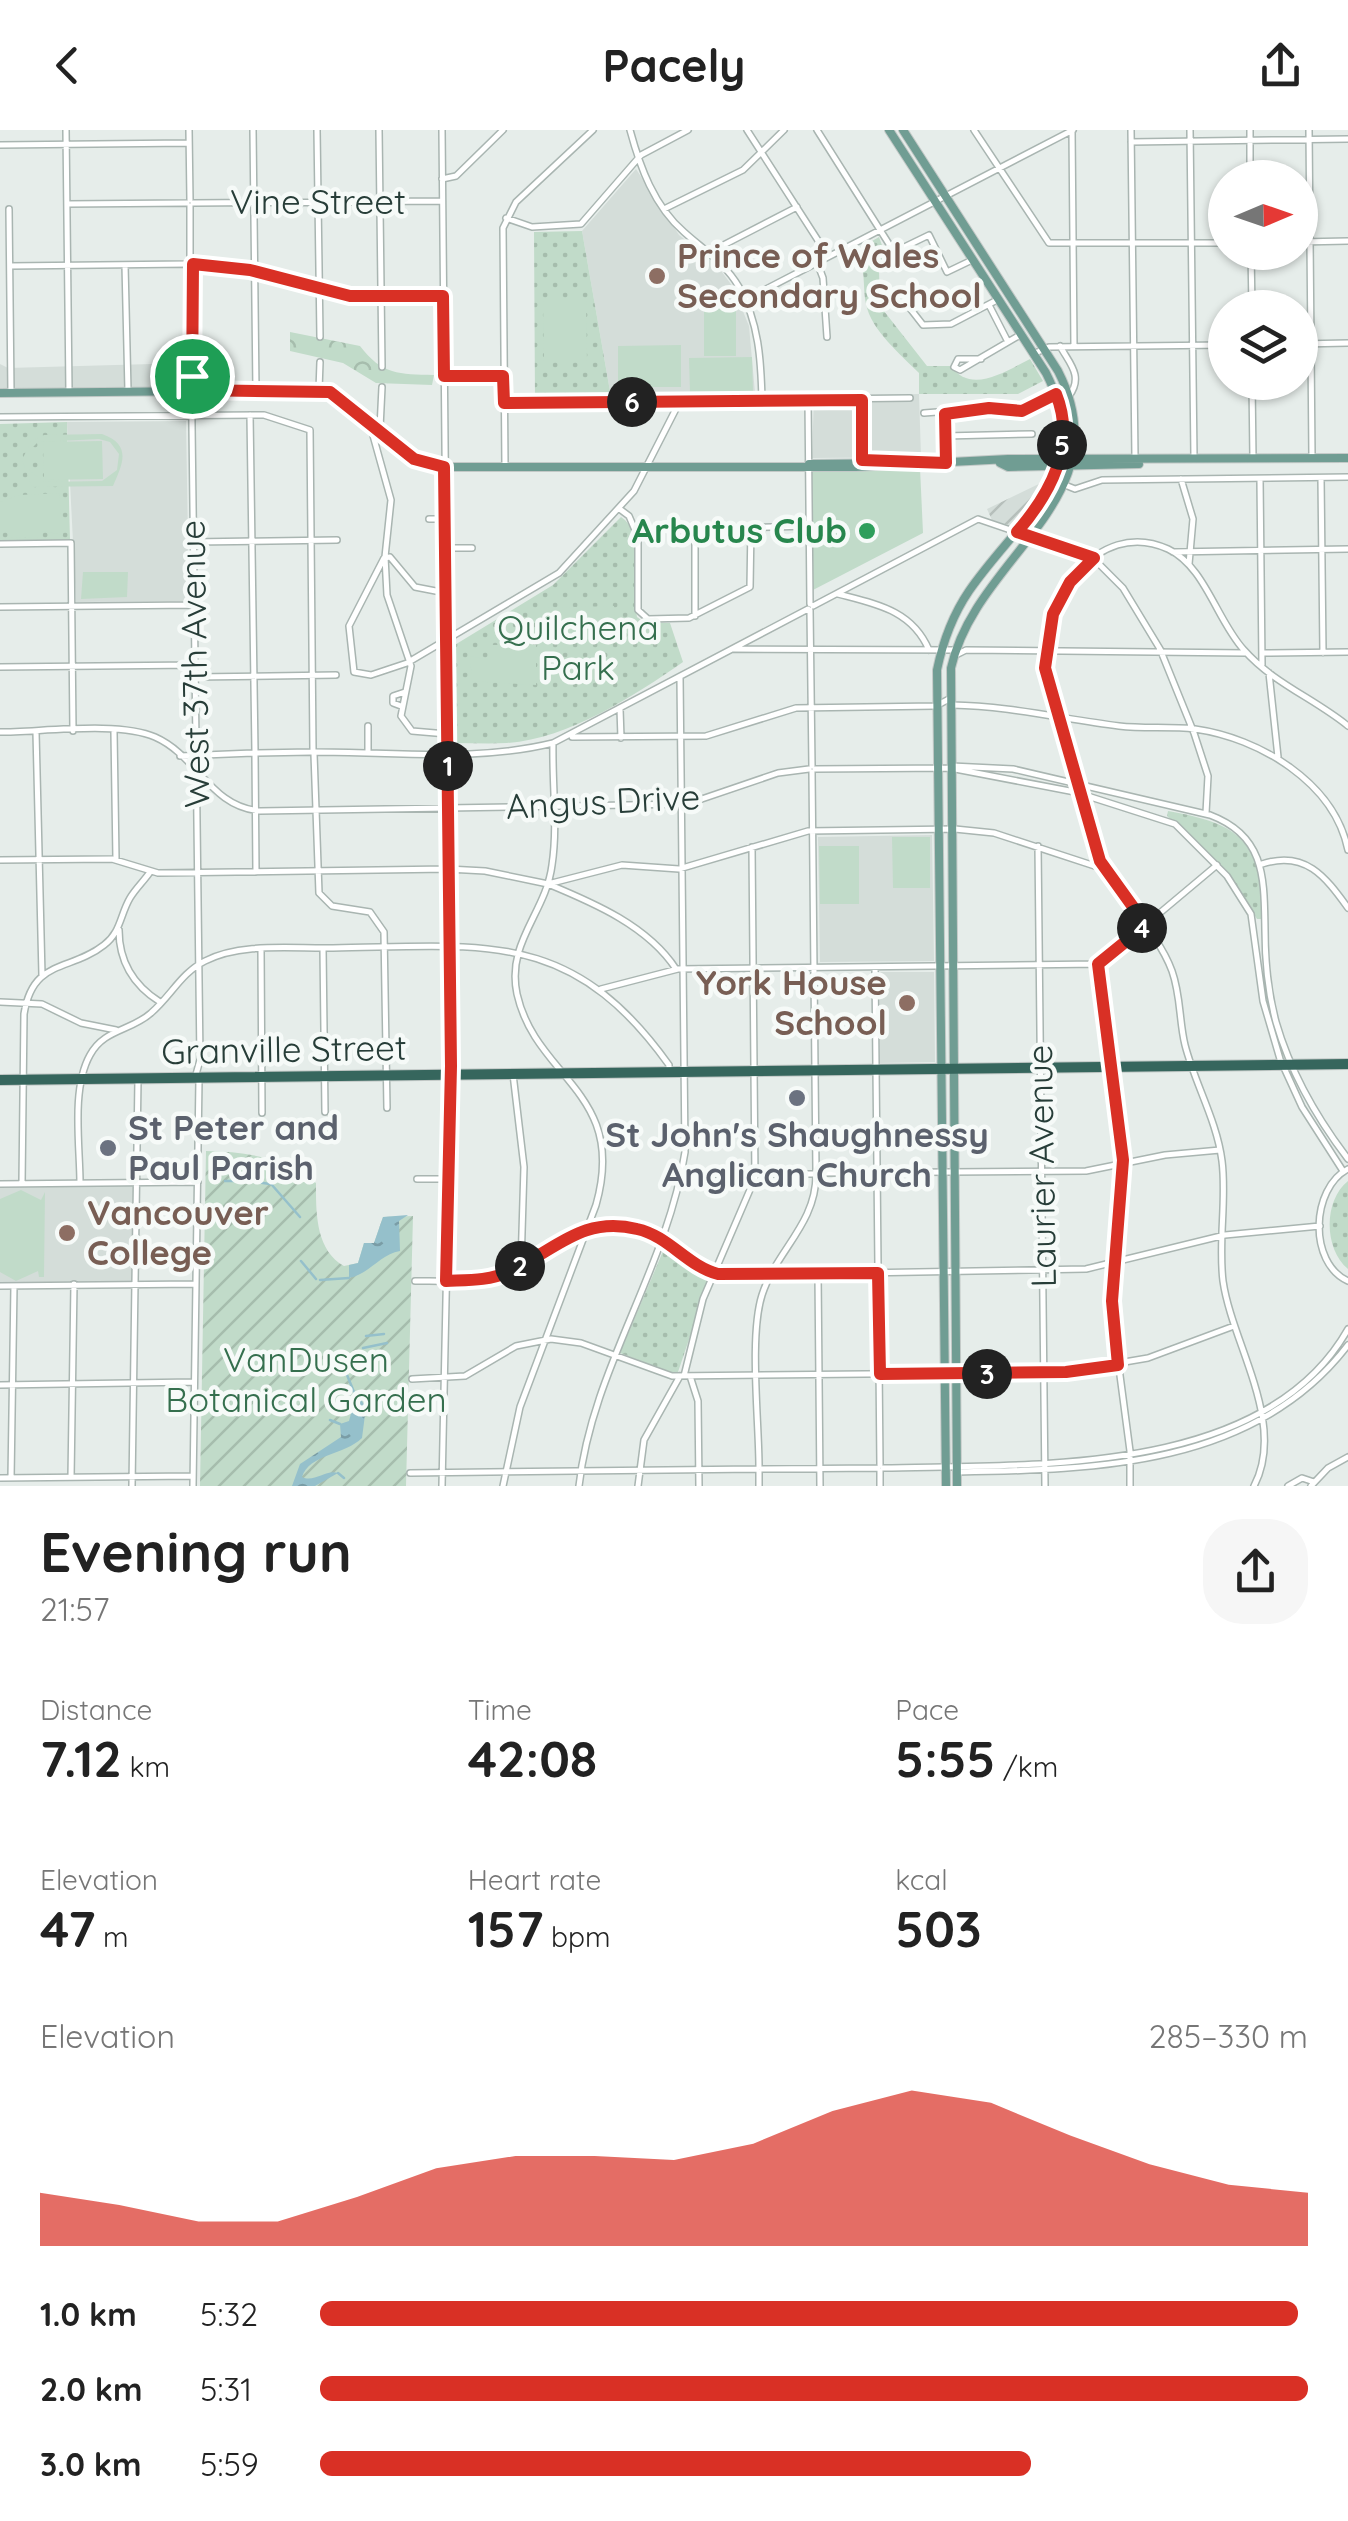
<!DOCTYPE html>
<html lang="en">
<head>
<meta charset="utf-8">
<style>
  :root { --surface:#fff; --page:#f6f6f6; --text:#222; --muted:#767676; --accent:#d93025 }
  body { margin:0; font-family:Quicksand,sans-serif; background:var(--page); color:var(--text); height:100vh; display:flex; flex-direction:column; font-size:38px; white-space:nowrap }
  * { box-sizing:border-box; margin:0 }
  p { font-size:32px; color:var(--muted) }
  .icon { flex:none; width:55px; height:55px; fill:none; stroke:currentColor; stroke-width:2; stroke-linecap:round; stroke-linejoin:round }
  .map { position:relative; height:1356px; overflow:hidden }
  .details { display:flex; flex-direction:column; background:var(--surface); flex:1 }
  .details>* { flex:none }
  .needle { width:65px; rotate:88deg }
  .buttons { position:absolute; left:1208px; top:30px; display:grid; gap:20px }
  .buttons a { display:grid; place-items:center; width:110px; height:110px; border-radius:50%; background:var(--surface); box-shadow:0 2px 8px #0004; font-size:50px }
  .pin { position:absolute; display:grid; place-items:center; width:85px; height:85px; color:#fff; margin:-42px; border:5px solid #fff; border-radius:50%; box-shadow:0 2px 10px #0007 }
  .km { position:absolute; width:50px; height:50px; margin:-25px; border-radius:50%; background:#222; color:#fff; font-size:28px; line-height:50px; text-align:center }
  .round { display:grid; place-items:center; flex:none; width:105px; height:105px; border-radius:40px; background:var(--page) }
  .summary { display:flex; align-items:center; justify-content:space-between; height:170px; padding:0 40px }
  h1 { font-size:55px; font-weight:800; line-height:75px }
  .stats { display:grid; grid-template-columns:repeat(3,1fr); gap:15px; height:170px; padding:10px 40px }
  .stats div { display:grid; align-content:center }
  .stats b { font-size:50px; font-weight:800 }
  .stats small { font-size:28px; font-weight:400 }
  .stats p { font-size:28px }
  .chart { height:280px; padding:20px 40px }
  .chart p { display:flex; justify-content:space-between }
  .chart svg { width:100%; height:180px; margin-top:10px; fill:var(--accent); opacity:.7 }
  ul { padding:0 40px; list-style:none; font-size:32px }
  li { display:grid; grid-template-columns:160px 120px 1fr; align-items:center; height:75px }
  li i { height:25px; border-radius:12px; background:var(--accent) }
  header { display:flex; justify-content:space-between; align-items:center; height:130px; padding:0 40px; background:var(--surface); font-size:45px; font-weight:800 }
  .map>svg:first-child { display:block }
  .built { fill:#d4ddd9 }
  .industrial { fill:url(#industrial-furrows) }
  .grass { fill:url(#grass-dots) }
  .forest { fill:url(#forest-crowns) }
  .garden { fill:url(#garden-furrows) }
  .pitch { fill:#c1dbc9; fill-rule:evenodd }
  .water { fill:url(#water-ripples) }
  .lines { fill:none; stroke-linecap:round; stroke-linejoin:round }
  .stream { stroke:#95c0cb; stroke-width:2.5 }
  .minor-casing { stroke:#a9b5b1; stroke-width:8 }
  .major-casing { stroke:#c3c9c7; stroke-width:10 }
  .highway-casing { stroke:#c3c9c7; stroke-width:12 }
  .minor { stroke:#fff; stroke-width:5 }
  .major { stroke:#709d93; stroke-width:8 }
  .highway { stroke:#36665d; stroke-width:10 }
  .route-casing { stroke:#fff; stroke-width:20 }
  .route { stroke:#d93025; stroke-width:12 }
  .education-dot { fill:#8d6e63; stroke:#f6faf8; stroke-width:4 }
  .leisure-dot { fill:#2e9e5b; stroke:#f6faf8; stroke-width:4 }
  .worship-dot { fill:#6b7280; stroke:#f6faf8; stroke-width:4 }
  .labels { text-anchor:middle; stroke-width:9; stroke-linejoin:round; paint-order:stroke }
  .street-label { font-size:35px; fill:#273d38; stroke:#f6faf8 }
  .education-label { font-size:35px; font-weight:bold; fill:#785e54; stroke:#f6faf8; text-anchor:start }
  .leisure-label { font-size:35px; font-weight:bold; fill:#27864d; stroke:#f6faf8; text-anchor:end }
  .park-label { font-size:35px; fill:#356f4e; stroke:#f6faf8 }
  .worship-label { font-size:35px; font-weight:bold; fill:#5b616d; stroke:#f6faf8; text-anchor:start }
</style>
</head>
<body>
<header><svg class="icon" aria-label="back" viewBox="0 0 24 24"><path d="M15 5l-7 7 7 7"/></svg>Pacely<svg class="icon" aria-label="share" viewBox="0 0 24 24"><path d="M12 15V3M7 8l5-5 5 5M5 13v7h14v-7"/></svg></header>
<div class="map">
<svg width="1348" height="1356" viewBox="0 0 1348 1356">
  <defs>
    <pattern id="industrial-furrows" width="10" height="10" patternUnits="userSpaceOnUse" patternTransform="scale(2.5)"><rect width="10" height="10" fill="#d4ddd9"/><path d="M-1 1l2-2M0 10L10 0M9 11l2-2" fill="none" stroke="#b6bfbb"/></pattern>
    <pattern id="grass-dots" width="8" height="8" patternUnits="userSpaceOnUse" patternTransform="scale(2.5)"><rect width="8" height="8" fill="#c1dbc9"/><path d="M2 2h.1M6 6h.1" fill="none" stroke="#a6bdad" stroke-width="1.8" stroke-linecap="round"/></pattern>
    <pattern id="forest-crowns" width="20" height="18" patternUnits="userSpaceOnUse" patternTransform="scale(2.5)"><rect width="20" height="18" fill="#c1dbc9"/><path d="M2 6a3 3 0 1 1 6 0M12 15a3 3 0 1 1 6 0" fill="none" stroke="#a6bdad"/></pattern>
    <pattern id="garden-furrows" width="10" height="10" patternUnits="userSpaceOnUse" patternTransform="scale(2.5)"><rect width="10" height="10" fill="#c1dbc9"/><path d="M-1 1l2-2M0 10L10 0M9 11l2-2" fill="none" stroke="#a6bdad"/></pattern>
    <pattern id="water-ripples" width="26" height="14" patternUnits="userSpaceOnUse" patternTransform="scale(2.5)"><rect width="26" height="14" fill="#95c0cb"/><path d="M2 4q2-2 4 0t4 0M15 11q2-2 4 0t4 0" fill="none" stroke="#7a9da6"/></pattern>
  </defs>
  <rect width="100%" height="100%" fill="#e6edea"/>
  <!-- built -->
  <path class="built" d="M 636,39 L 679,105 L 716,134 L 733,157 L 749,196 L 755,263 L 611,267 L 582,101 Z
    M 223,232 L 223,257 L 0,259 L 0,234 L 8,238 Z
    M 919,264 L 921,327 L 812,328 L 814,266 Z
    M 186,291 L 189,471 L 76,472 L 67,292 Z
    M 932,705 L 934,831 L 820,832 L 818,707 Z
    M 879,842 L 934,842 L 935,932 L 880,933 Z
    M 133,1055 L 131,1152 L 0,1152 L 0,1057 Z"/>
  <!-- industrial -->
  <path class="industrial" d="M 1047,350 L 1015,397 L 992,390 L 987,379 Z"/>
  <!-- grass -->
  <path class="grass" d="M 582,101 L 611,267 L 535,269 L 534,102 Z
    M 879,107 L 888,132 L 879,140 L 880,176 L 927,236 L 951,236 C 971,265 1006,241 1030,229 L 1043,251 L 1018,264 L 919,264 L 919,243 C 901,225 871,200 866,174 C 862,153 867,139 855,121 Z
    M 67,292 L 70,410 L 0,410 L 0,294 Z
    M 621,387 C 647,403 632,460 637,487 L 644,492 L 670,493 L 683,532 C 634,566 568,609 507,613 C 489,614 470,613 452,613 L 453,516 L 553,455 Z
    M 1168,681 C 1242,694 1262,712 1262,789 L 1257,789 L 1226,740 L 1167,686 Z
    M 1348,1051 L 1348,1139 C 1324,1119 1323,1071 1348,1051 Z
    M 666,1114 L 710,1147 L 677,1245 L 620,1223 Z"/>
  <!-- forest -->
  <path class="forest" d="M 290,202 L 360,216 C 382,245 399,244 434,245 L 432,255 L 376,253 L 343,233 L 290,221 Z"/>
  <!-- garden -->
  <path class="garden" d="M 206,1021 C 248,1022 281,1027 316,1053 C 316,1081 315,1120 344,1136 L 358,1133 L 364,1113 L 374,1113 L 383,1087 L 413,1086 L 406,1356 L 200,1356 Z"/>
  <!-- pitch -->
  <path class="pitch" d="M 543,170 L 586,170 L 587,232 L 544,232 Z
    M 704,173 L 736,173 L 736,226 L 704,226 Z
    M 681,215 L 681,257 L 618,257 L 618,216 Z
    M 752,227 L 753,262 L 690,263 L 689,228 Z
    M 102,304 C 133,315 122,335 113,356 L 32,357 L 22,330 L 31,311 L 44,305 ZM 99,309 L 110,312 L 119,324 L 117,340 L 102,351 L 44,352 L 28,339 L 28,322 L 38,312 Z
    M 102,311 L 103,349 L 44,350 L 43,312 Z
    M 920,338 L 923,403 L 813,460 L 812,341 Z
    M 59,363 L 63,405 L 42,401 L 41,407 L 8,408 L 8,388 L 0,388 L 0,372 L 20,365 Z
    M 128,442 L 127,467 L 81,469 L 83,442 Z
    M 614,476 L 615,512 L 542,512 L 541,478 Z
    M 488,515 L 536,515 L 536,555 L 472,551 L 470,526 L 488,530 Z
    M 892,707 L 930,707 L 930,758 L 893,758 Z
    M 819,716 L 859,716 L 859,774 L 820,774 Z
    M 21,1060 L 41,1070 L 45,1062 L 44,1147 L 39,1147 L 38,1141 L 16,1151 L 0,1142 L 0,1069 Z"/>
  <!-- water -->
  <path class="water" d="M 408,1085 L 399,1091 L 400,1121 C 380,1124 370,1144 349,1148 L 349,1135 L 358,1133 L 364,1113 L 374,1113 L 383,1087 Z
    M 359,1267 L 366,1277 L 362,1308 C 345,1325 309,1324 302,1347 C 314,1353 326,1339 338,1343 L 315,1356 L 292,1356 L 300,1334 L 341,1307 L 340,1294 L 349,1291 L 355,1268 Z"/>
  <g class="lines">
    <!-- stream -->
    <path class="stream" d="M 225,1051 L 253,1051
      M 256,1052 L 270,1054
      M 272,1055 L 300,1087
      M 301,1131 L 316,1149
      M 320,1150 L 349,1148
      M 366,1206 L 384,1204
      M 363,1218 L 387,1213
      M 356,1267 L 345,1240 L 360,1226
      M 330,1290 L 340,1294
      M 338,1343 L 344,1348"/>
    <!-- minor casing -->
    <g class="minor-casing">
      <path id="minor" d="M 66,0 L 69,262
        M 189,0 L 190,70
        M 253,0 L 256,260
        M 317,0 L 320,207
        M 379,0 L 382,237
        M 442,0 L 451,938 L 442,1356
        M 630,0 C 640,37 654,76 684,102 C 704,120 725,133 739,157 C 759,193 761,230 762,270
        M 747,0 L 828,126
        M 817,0 L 894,122 L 929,105 L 947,142 L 972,130
        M 974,0 L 1049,113 L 1225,113
        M 1072,0 L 1074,216
        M 1131,0 L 1135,327
        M 1190,0 L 1194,327
        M 1250,0 L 1250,48
        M 1309,0 L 1312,327
        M 1131,12 L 1348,9
        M 0,15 L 189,13
        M 442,49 L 456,46 L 503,0
        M 193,73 L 442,71
        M 67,74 L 187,73
        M 190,76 L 190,131
        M 9,79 L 11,263
        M 664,79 L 743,40 L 784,0
        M 506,88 L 532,97 L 581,94 L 641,25 L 688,0
        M 1300,112 L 1348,111
        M 710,122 L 797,77
        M 894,122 L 900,131
        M 1251,122 L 1252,178
        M 817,132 L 823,148 L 827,207
        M 193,134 L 250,140 L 350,167 L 443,166
        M 125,135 L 128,261
        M 10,136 L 187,134
        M 190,137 L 200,930 L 195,948
        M 745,170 L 1073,0
        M 989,175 L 1008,212
        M 909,177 L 923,195 L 951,194 L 997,170
        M 1300,214 L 1348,213
        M 1060,216 C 1069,233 1084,246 1069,266
        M 1033,224 L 1049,217 L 1225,215
        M 981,229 L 958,229 L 954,237 L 960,240 L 1020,205
        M 444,246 L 503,246
        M 1252,252 L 1253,329
        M 319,260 L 320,232
        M 808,270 L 810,474
        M 504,273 L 910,268
        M 924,283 L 989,278 L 1021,281 L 1053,266
        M 945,284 L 946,331
        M 250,285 L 255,621
        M 0,287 L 264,285 L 310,300 L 313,620
        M 369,291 L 391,370 L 385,427 L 387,465 L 411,536 L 401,586 L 412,601 L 447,604
        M 380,298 L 382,257
        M 945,306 L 1032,304
        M 862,332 L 862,270
        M 505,336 L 503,98 L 516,72 L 593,0
        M 1321,348 L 1323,523
        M 1181,349 L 1193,389 L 1189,434
        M 1260,349 L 1262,535
        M 1065,355 L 1075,359 L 1102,350 L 1348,347
        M 621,380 L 629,386 L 638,407 L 638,480 L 648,489 L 689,488 L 750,457 L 751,396
        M 429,389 L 445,389
        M 193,412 L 337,410
        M 0,414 L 71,413 L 73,601
        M 445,418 L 472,418
        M 1173,422 L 1348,419
        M 446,463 L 415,457 L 390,427 L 384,428 L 349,496 L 354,542 L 371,545 L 407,533 L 559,443 L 634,361 L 680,271
        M 838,464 C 876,474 912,480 929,520
        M 813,476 L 978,389 L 1093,428 L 1123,458 L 1160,519 L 1194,603 L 1208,646 L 1206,683
        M 0,477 L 194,475
        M 810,480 L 812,636
        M 695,486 L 695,399 L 809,396
        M 733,519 L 956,520
        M 1263,523 L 1348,522
        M 956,525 L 966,520 L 1246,523
        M 0,537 L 195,535
        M 1269,543 L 1278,627
        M 195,547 L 336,545
        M 952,575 C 1009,576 1063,589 1119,596 C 1144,599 1170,596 1195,599 C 1259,608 1334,652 1348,720
        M 401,576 L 393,573 L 393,566 L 405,562
        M 620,579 L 621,608
        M 368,596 L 368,621
        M 0,602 C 41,602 119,591 155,607 C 198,626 210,677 260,681 L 687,674 L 778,643 L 809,639
        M 36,602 L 42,845
        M 114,602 L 116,729
        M 572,607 L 706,606 L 796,578 L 936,576 L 949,569
        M 316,622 C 394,622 476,632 553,613 L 808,479
        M 257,623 L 311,622
        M 314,624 L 319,763 L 332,776 L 370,782 L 384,802 L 387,978
        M 255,625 L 256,742
        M 180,626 L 253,623
        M 952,636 L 1013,639 L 1210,685 C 1266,706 1264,749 1265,800 C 1265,831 1268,862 1276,892 C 1291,944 1316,987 1348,1029
        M 815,639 L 950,638 L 1075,662 L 1175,694 L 1227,746 L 1251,784 L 1263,871 L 1280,929 L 1302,977 L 1343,1041
        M 812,642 L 816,1041
        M 1038,716 L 1045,1356
        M 0,730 L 112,729 L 158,743 L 448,739 L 485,741 L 548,754 L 622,735 L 679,739 L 808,701 L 955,699 L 994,703 L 1104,739
        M 1262,734 C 1305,720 1325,746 1348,778
        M 548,754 C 594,773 648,796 676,839
        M 119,800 C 119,832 133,855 160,872
        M 323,818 L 325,982
        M 261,819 L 262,983
        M 1099,834 L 1123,1030 L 1112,1185 L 1130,1321 L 1130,1356
        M 875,837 L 880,1335
        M 601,859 L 678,839 L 1099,834 L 1217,735
        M 0,872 L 42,874 L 81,893 L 116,900
        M 513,944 L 524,1037 L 521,1135
        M 1348,1039 C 1311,1058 1308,1133 1348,1151
        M 818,1043 L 1086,1041 L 1165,1025 L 1220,1020
        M 683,1044 L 814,1044
        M 417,1049 L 449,1049
        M 80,1053 C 80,1016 71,959 90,925 C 104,899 131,901 151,883 C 171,866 181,843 205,831 C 241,812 294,819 333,818 C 484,816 571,798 669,935 L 669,942
        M 0,1054 L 198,1052
        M 22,1054 L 24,884 C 33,828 70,842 104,815 C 121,802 120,785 130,768 C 136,758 144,751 150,742
        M 818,1144 L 820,1356
        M 415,1151 C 448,1151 485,1154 515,1139 C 547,1123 567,1098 605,1096 C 663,1093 684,1142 741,1145 L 1086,1139 L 1225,1105 L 1320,1096
        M 0,1156 L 196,1154
        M 684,1246 L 703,1169 L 755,1048 L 752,717
        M 690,1246 L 698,1271 L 699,1356
        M 412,1249 L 465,1246 L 516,1216 L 551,1209 L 581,1213 L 672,1246 L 1066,1242 L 1148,1228 L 1234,1196
        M 0,1255 L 194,1252
        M 759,1337 C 759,1291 749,1206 762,1165 C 776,1121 816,1094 816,1045
        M 883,1338 C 1028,1334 1264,1348 1348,1199
        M 762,1339 L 878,1338
        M 880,1341 L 880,1356
        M 759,1342 L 759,1356
        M 958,1342 C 1096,1340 1256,1336 1348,1215
        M 410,1343 L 757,1339
        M 71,1347 L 74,1154
        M 0,1348 L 193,1346
        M 11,1348 L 14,1156
        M 132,1356 L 138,949
        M 193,1356 L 199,949
        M 503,1356 L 520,1277 L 596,1075 C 628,962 536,949 517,864 C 506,812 546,783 552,735 C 558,696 552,653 553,613
        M 579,1356 C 592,1239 667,1139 685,1022 L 680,547
        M 638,1356 L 644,1310 L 680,1246
        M 1254,1356 C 1287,1293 1232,1214 1223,1151 C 1218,1111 1227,1070 1222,1031 C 1217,991 1195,954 1185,915 C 1179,891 1181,866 1172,841 C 1158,803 1126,776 1105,741 C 1087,710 1049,576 1045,538 C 1039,476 1096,386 1168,419 C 1205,436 1217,491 1244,520 C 1273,553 1315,569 1348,596
        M 1288,1356 L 1302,1348 L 1314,1352
        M 1311,1356 L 1328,1338 L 1348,1327"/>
    </g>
    <!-- major casing -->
    <g class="major-casing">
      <path id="major" d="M 889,0 L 1046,243 C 1097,343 1019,388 969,461 C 952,486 943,511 937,540 L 946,1356
        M 903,0 L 1058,241 C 1124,370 976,425 951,538 L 957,1356
        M 0,263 L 319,260 C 367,270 390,329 439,337 L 856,337 L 1008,329 L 1348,328
        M 1000,333 L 1008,337 L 1139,334
        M 809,334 L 898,333"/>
    </g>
    <!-- highway casing -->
    <g class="highway-casing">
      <path id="highway" d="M 0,950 L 1348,934"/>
    </g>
    <!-- minor -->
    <use href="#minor" class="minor"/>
    <!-- major -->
    <use href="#major" class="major"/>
    <!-- highway -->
    <use href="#highway" class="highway"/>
  </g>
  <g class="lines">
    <!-- route casing -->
    <g class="route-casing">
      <path id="route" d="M 193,134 L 250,140 L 350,166 L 443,166 L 444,246 L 503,246 L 504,273 L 862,270 L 862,330 L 946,333 L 945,284 L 989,278 L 1022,281 L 1056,264 C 1077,316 1050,364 1017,402 L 1094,428 L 1070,452 L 1053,484 L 1045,538 L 1100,731 L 1146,795 L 1098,834 L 1123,1030 L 1112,1171 L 1118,1235 L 1066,1242 L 880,1244 L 878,1143 L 718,1144 C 687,1136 669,1106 637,1099 C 581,1085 554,1122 508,1142 C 488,1151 468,1150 446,1151 L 451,936 L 444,337 L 414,329 L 330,262 L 192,260 Z"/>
    </g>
    <!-- route -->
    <use href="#route" class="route"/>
  </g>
  <!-- markers -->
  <g class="education-dot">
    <circle cx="657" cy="146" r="10"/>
    <circle cx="907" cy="873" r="10"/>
    <circle cx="67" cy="1103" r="10"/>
  </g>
  <circle class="leisure-dot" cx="867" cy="401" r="10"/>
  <g class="worship-dot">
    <circle cx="797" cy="968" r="10"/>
    <circle cx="108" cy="1018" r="10"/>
  </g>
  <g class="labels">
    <!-- street labels -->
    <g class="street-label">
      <text x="318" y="84">Vine Street</text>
      <text transform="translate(195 534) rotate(-91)" y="12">West 37th Avenue</text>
      <text transform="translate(603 672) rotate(-3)" y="12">Angus Drive</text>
      <text transform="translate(284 920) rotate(-1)" y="12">Granville Street</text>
      <text transform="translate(1042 1036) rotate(-91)" y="12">Laurier Avenue</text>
    </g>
    <!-- education labels -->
    <g class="education-label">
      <text x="677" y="138">Prince of Wales<tspan x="677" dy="40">Secondary School</tspan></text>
      <text x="887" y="865" text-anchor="end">York House<tspan x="887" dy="40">School</tspan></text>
      <text x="87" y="1095">Vancouver<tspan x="87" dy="40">College</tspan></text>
    </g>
    <!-- leisure labels -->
    <g class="leisure-label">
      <text x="847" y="413">Arbutus Club</text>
    </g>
    <!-- park labels -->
    <g class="park-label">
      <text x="578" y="510">Quilchena<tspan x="578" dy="40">Park</tspan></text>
      <text x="306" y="1242">VanDusen<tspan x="306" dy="40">Botanical Garden</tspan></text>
    </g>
    <!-- worship labels -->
    <g class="worship-label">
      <text x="128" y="1010">St Peter and<tspan x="128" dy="40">Paul Parish</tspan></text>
      <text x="797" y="1017" text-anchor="middle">St John's Shaughnessy<tspan x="797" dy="40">Anglican Church</tspan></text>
    </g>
  </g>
</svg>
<div class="buttons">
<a><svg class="needle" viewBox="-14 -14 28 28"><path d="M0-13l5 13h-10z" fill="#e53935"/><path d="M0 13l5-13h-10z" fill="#767676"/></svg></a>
<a><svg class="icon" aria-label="layers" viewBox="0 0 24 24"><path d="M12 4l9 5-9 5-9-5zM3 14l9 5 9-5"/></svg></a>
</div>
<div class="pin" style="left:192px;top:246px;background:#1e9e55"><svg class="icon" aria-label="arrive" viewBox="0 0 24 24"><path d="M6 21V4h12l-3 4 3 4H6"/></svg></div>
<b class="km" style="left:448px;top:636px">1</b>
<b class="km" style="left:520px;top:1136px">2</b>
<b class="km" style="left:987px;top:1244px">3</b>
<b class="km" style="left:1142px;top:798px">4</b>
<b class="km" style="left:1062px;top:315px">5</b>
<b class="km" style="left:632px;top:272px">6</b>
</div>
<section class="details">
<div class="summary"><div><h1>Evening run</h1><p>21:57</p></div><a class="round"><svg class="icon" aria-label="share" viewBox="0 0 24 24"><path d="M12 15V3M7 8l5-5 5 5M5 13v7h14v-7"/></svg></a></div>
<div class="stats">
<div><p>Distance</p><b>7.12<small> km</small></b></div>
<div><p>Time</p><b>42:08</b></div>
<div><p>Pace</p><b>5:55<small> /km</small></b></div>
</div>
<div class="stats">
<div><p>Elevation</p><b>47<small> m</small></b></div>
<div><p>Heart rate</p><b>157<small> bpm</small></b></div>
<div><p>kcal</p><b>503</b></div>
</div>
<div class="chart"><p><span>Elevation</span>285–330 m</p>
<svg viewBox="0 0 160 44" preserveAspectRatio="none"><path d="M0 44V31L10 34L20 38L30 38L40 32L50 25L60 22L70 22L80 23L90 19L100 11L110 6L120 9L130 17L140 24L150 29L160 31V44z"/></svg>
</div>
<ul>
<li><b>1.0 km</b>5:32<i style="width:99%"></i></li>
<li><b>2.0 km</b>5:31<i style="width:100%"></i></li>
<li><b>3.0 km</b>5:59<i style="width:72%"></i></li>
</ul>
</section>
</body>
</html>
